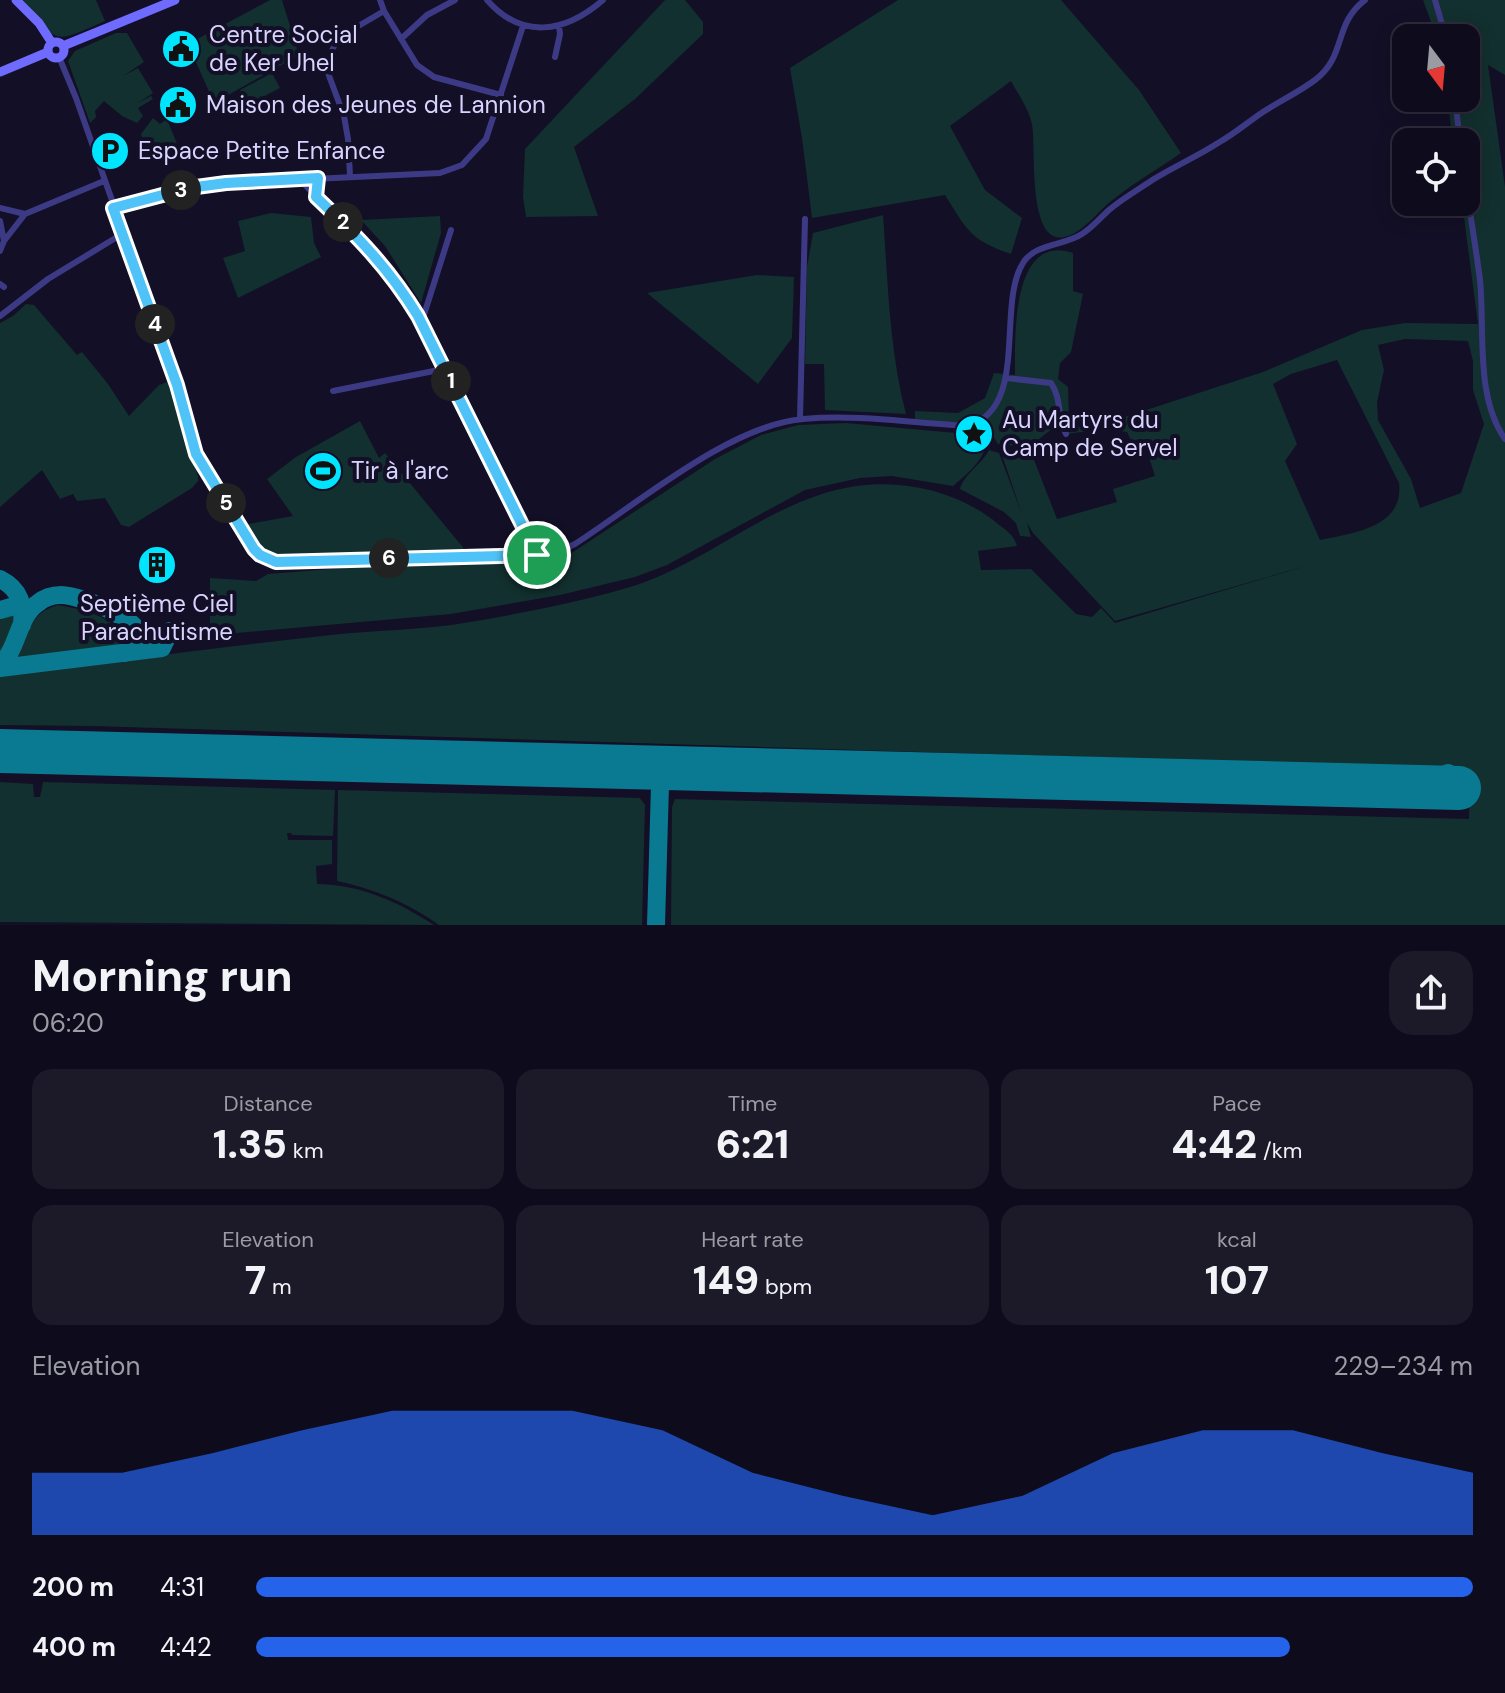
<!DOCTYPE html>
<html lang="en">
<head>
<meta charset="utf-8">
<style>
  :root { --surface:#0e0b1c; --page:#1c1929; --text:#f1f3f6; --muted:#9b9ba3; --line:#2e2b3b; --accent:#2563eb }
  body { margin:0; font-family:"DM Sans",sans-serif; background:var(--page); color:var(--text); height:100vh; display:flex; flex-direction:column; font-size:30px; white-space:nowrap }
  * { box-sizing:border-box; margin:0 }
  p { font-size:26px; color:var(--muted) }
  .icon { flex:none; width:44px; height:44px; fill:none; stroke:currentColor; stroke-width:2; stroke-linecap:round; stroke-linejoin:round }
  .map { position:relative; height:925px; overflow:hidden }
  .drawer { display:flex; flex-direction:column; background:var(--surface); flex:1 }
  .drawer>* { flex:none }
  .needle { width:52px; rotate:164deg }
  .controls { position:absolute; left:1392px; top:24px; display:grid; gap:16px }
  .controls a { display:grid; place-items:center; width:88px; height:88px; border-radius:16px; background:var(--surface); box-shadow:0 4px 20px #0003,0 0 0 2px var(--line); font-size:40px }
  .pin { position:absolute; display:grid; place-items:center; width:68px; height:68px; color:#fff; margin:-34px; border:4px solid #fff; border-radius:50%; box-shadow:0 2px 8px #0007 }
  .km { position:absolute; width:40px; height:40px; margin:-20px; border-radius:50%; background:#222; color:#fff; font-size:22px; line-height:40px; text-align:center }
  .round { display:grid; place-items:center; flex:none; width:84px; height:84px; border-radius:24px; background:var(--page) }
  .head { display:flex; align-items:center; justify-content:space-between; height:136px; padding:0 32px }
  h1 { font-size:44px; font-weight:800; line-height:60px }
  .stats { display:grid; grid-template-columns:repeat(3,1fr); gap:12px; height:136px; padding:8px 32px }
  .stats div { display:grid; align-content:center; border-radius:20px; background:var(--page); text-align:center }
  .stats b { font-size:40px; font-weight:800 }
  .stats small { font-size:22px; font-weight:400 }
  .stats p { font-size:22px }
  .chart { height:224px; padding:16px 32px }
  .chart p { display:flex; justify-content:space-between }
  .chart svg { width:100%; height:144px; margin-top:8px; fill:var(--accent); opacity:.7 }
  ul { padding:0 32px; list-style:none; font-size:26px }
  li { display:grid; grid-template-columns:128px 96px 1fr; align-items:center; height:60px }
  li i { height:20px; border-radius:10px; background:var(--accent) }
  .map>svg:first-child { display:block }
  .green { fill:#12302f; fill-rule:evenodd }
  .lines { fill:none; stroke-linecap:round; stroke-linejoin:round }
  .taxiway { stroke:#0a7a92; stroke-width:18 }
  .runway { stroke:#0a7a92; stroke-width:44 }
  .street { stroke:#3d3a85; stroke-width:6 }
  .secondary { stroke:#6f6bff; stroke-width:9 }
  .route-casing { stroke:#fff; stroke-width:16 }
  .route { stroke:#4fc3f7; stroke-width:10 }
  .labels { text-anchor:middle; stroke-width:8; stroke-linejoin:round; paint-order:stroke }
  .poi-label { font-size:24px; fill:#d9d4ff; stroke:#130f26; text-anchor:start }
</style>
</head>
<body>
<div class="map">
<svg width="1505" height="925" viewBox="0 0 1505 925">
  <rect width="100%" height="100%" fill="#130f26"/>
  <!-- green -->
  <path class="green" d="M 22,0 L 96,0 L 105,21 C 51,45 59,44 22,0 Z
    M 270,0 L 282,0 L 299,55 L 214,103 L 188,44 Z
    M 665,0 L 685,0 L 703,22 L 703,34 L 635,99 L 574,147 L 598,216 L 526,217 L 523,197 L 525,149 Z
    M 898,0 L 1061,0 L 1139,90 L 1181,153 C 1158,169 1132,184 1110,202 C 1099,211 1090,223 1078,231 C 1024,266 1037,149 1032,125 C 1030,111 1018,94 1011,81 L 950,126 L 985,190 L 1022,218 L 1011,254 C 970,240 967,230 945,195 L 812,218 L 802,138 L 790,68 Z
    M 1423,0 L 1505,0 L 1505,75 L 1488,65 L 1505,187 L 1505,925 L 671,925 L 672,807 L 675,799 L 1469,819 L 1470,769 L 92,726 L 0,725 L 0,676 C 110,662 221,647 331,635 C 377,630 425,630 470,622 C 523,613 579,602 630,587 C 709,563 773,498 856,486 C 906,479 960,492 998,524 C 1007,531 1014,535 1017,546 L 978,551 L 981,570 L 1031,569 L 1076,614 L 1092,617 L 1101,608 L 1115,623 L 1309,565 L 1115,621 L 1033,533 L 1027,523 L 1031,537 L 1020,536 L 1016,523 L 1004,512 L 960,489 C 964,474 982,464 989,450 L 999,453 L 1022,514 L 1001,452 L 1025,447 L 998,444 L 987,427 L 915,419 L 915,411 L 958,413 L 985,398 L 994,373 L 1015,375 C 1015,338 1011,232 1073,253 L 1073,291 L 1083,294 L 1071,352 L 1060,363 L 1058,379 L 1068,387 L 1069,419 L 1074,426 L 1097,426 L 1263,372 L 1362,330 L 1405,323 L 1478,324 L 1462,202 L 1466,202 L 1466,142 L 1453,142 L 1447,98 L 1466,98 L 1466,38 L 1437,38 ZM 1405,339 L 1468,341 L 1473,361 L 1473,390 L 1484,424 L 1461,493 L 1420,508 L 1411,479 L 1378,420 L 1377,402 L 1384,370 L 1378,345 ZM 1337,360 L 1399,483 C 1404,527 1354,533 1320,540 L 1285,461 L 1297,444 L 1273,384 L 1291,374 ZM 1053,428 L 1066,434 L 1106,429 L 1127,432 L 1135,448 L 1145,445 L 1155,476 L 1113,489 L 1117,502 L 1057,519 L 1029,447 Z
    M 116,33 L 127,33 L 144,62 L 123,76 L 138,68 L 153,93 L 138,103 L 151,96 L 153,99 L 138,108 L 143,116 L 137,123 L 122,116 L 104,101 L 95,111 L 96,117 L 90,123 L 68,61 L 75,51 Z
    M 272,73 L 280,88 L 247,105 L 240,90 Z
    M 153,118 L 160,124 L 167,119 L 177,144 L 147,154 L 141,134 Z
    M 271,213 L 311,217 L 314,243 L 321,257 L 238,298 L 223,258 L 245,251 L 238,221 Z
    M 883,215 C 888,282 889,349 906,414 L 825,410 L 824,364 L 805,364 L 807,267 L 813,233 Z
    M 440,216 L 441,233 L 421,303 L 385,246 L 361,220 Z
    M 757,275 L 794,277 L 792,338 L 758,384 L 647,293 Z
    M 26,304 L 34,305 L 77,355 L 82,352 L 108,384 L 129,416 L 159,385 L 170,381 L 198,477 L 198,481 L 192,488 L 129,527 L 121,525 L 105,498 L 77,501 L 73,494 L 60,499 L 42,470 L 0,507 L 0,323 L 13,316 Z
    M 360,421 L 379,458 L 385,453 L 466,551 L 290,558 L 261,550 L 243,525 L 293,516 L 267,479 L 296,457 Z
    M 846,423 L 956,433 L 986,446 C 981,463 966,475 953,486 L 892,476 L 860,478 L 805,490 L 667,565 L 635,577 L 560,595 L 451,614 L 225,634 L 217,632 L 210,624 L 210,578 L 256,581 L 268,574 L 357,567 L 552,561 L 570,554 L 715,459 L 761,435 L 798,425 Z
    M 58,605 C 77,608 124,618 122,642 L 116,648 L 15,660 C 24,636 31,612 58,605 Z
    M 17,610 C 17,626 11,645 0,658 L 0,616 Z
    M 0,782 L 33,784 L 34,797 L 40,797 L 43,782 L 335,790 L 333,836 L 292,835 L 291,833 L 287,833 L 288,840 L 332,840 L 332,864 L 316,866 L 317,884 C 361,885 397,901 434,925 L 0,922 Z
    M 338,790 L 640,798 L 645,805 L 642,925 L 439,925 C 408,903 375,889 337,881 Z"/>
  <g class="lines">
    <!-- taxiway -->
    <path class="taxiway" d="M 0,579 C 20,589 24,605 22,625
      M 0,610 L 21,604
      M 0,665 C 19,648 17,617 38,603 C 44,598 53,595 61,595 C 81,595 176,630 125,653
      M 0,668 L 162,648 L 170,631
      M 641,766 L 653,772 L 660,785
      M 1416,786 L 1448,773 L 1453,776 L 1456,782 L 1452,793 C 1440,801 1436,791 1426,786
      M 656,925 L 660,785 L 667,773 L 681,767"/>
    <!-- runway -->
    <path class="runway" d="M 0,751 L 1459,788"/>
    <!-- street -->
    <path class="street" d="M 380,0 L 384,11 L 417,65 L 434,77 L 501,95
      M 487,0 C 522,40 565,33 603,0
      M 1435,0 L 1446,38
      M 401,39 L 427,15 L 455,0
      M 59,57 L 76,98 L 177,385 L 196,454 L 254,549 L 268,560 L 284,563 C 327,561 371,558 415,557 C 461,556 534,564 575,544 C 637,504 730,425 803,419 C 857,414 913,423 967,426 C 1030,409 996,306 1023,263 C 1035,243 1064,246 1082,234 C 1092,228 1100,218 1109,210 C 1123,198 1139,189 1154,179 C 1175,166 1198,156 1218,143 C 1234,134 1248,122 1263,112 C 1280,101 1299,92 1315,80 C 1347,56 1333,24 1365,0
      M 555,57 L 560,34 L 559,26
      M 1455,98 L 1460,142
      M 350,176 L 348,139 L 344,116 L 325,65 L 338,38 L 384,11
      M 299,179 L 372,251 L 397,282 L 418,316 L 537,555
      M 1466,187 C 1471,218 1476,249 1480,280 C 1485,330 1475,397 1505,439
      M 0,208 L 25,214
      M 113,208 L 189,188 L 226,183 L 440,173 L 462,165 L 486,139 L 523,26
      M 0,221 L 4,241 L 0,251
      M 4,241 L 25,214 L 104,181
      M 0,284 L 4,287
      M 0,316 L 48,279 L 122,234
      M 421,324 L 451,230
      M 1006,378 L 1051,383 C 1062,399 1057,418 1066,434
      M 333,391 L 444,369
      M 800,419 L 805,219"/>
    <!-- secondary -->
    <path class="secondary" d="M 16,0 L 39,23 L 52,43
      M48 50a8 8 0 1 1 16 0a8 8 0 1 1-16 0Z
      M 63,46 L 175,0
      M 0,72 L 48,52"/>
  </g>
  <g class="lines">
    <!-- route casing -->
    <g class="route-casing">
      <path id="route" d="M 318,178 L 316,197 C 357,236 388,267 418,316 L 537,555 L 276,562 L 260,555 L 254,549 L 196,454 L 177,385 L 113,208 L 189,188 L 226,183 Z"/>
    </g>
    <!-- route -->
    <use href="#route" class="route"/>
  </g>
  <!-- icons -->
  <defs>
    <g id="civic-disc" transform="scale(2)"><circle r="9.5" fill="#00e5ff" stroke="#130f26"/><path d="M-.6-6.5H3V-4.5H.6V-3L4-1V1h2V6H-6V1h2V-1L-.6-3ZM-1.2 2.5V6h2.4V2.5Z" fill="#111"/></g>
    <g id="parking-disc" transform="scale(2)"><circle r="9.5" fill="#00e5ff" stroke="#130f26"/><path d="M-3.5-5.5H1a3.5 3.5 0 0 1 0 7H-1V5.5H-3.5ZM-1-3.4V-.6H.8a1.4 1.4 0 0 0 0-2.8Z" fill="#111"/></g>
    <g id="sight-disc" transform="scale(2)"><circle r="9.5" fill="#00e5ff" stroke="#130f26"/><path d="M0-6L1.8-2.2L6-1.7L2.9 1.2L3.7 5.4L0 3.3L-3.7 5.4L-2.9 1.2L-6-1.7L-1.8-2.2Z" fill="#111"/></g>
    <g id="stadium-disc" transform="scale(2)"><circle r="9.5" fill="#00e5ff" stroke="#130f26"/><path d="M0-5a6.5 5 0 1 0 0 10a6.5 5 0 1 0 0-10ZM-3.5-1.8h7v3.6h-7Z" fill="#111"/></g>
    <g id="building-disc" transform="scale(2)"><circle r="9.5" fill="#00e5ff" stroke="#130f26"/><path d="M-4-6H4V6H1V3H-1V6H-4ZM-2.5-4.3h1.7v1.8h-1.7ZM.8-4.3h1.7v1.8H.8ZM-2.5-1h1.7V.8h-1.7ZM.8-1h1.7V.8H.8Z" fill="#111"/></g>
  </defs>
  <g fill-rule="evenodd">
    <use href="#civic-disc" x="181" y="49"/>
    <use href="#civic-disc" x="178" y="105"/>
    <use href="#parking-disc" x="110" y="151"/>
    <use href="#sight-disc" x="974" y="434"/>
    <use href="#stadium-disc" x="323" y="471"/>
    <use href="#building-disc" x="157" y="565"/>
  </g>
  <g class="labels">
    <!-- poi labels -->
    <g class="poi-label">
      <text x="209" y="43">Centre Social<tspan x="209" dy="28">de Ker Uhel</tspan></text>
      <text x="206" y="113">Maison des Jeunes de Lannion</text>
      <text x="138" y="159">Espace Petite Enfance</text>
      <text x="1002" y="428">Au Martyrs du<tspan x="1002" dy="28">Camp de Servel</tspan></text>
      <text x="351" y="479">Tir à l'arc</text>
      <text x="157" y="612" text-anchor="middle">Septième Ciel<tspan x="157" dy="28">Parachutisme</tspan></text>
    </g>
  </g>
</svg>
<div class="controls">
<a><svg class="needle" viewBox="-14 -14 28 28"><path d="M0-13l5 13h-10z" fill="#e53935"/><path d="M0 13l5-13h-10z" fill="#9b9ba3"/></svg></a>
<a><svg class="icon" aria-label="locate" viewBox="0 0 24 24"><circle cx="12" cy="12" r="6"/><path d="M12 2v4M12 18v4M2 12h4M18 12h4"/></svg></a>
</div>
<div class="pin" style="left:537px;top:555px;background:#1e9e55"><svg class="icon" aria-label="arrive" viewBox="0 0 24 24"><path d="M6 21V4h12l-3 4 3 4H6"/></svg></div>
<b class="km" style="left:451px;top:381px">1</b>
<b class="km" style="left:343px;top:222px">2</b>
<b class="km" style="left:181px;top:190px">3</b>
<b class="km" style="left:155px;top:324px">4</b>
<b class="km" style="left:226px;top:503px">5</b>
<b class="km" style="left:389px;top:558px">6</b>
</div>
<section class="drawer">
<div class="head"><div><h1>Morning run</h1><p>06:20</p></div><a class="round"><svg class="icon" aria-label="share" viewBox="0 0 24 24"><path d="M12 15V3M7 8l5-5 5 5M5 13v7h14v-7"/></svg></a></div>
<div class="stats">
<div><p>Distance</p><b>1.35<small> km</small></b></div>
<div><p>Time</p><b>6:21</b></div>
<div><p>Pace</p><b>4:42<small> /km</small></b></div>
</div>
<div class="stats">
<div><p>Elevation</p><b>7<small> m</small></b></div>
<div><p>Heart rate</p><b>149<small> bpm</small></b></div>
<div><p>kcal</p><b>107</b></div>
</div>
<div class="chart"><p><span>Elevation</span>229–234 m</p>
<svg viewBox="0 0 160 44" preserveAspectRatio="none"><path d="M0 44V25L10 25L20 19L30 12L40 6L50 6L60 6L70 12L80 25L90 32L100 38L110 32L120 19L130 12L140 12L150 19L160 25V44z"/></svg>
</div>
<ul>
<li><b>200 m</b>4:31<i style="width:100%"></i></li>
<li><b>400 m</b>4:42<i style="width:85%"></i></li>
</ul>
</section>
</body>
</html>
